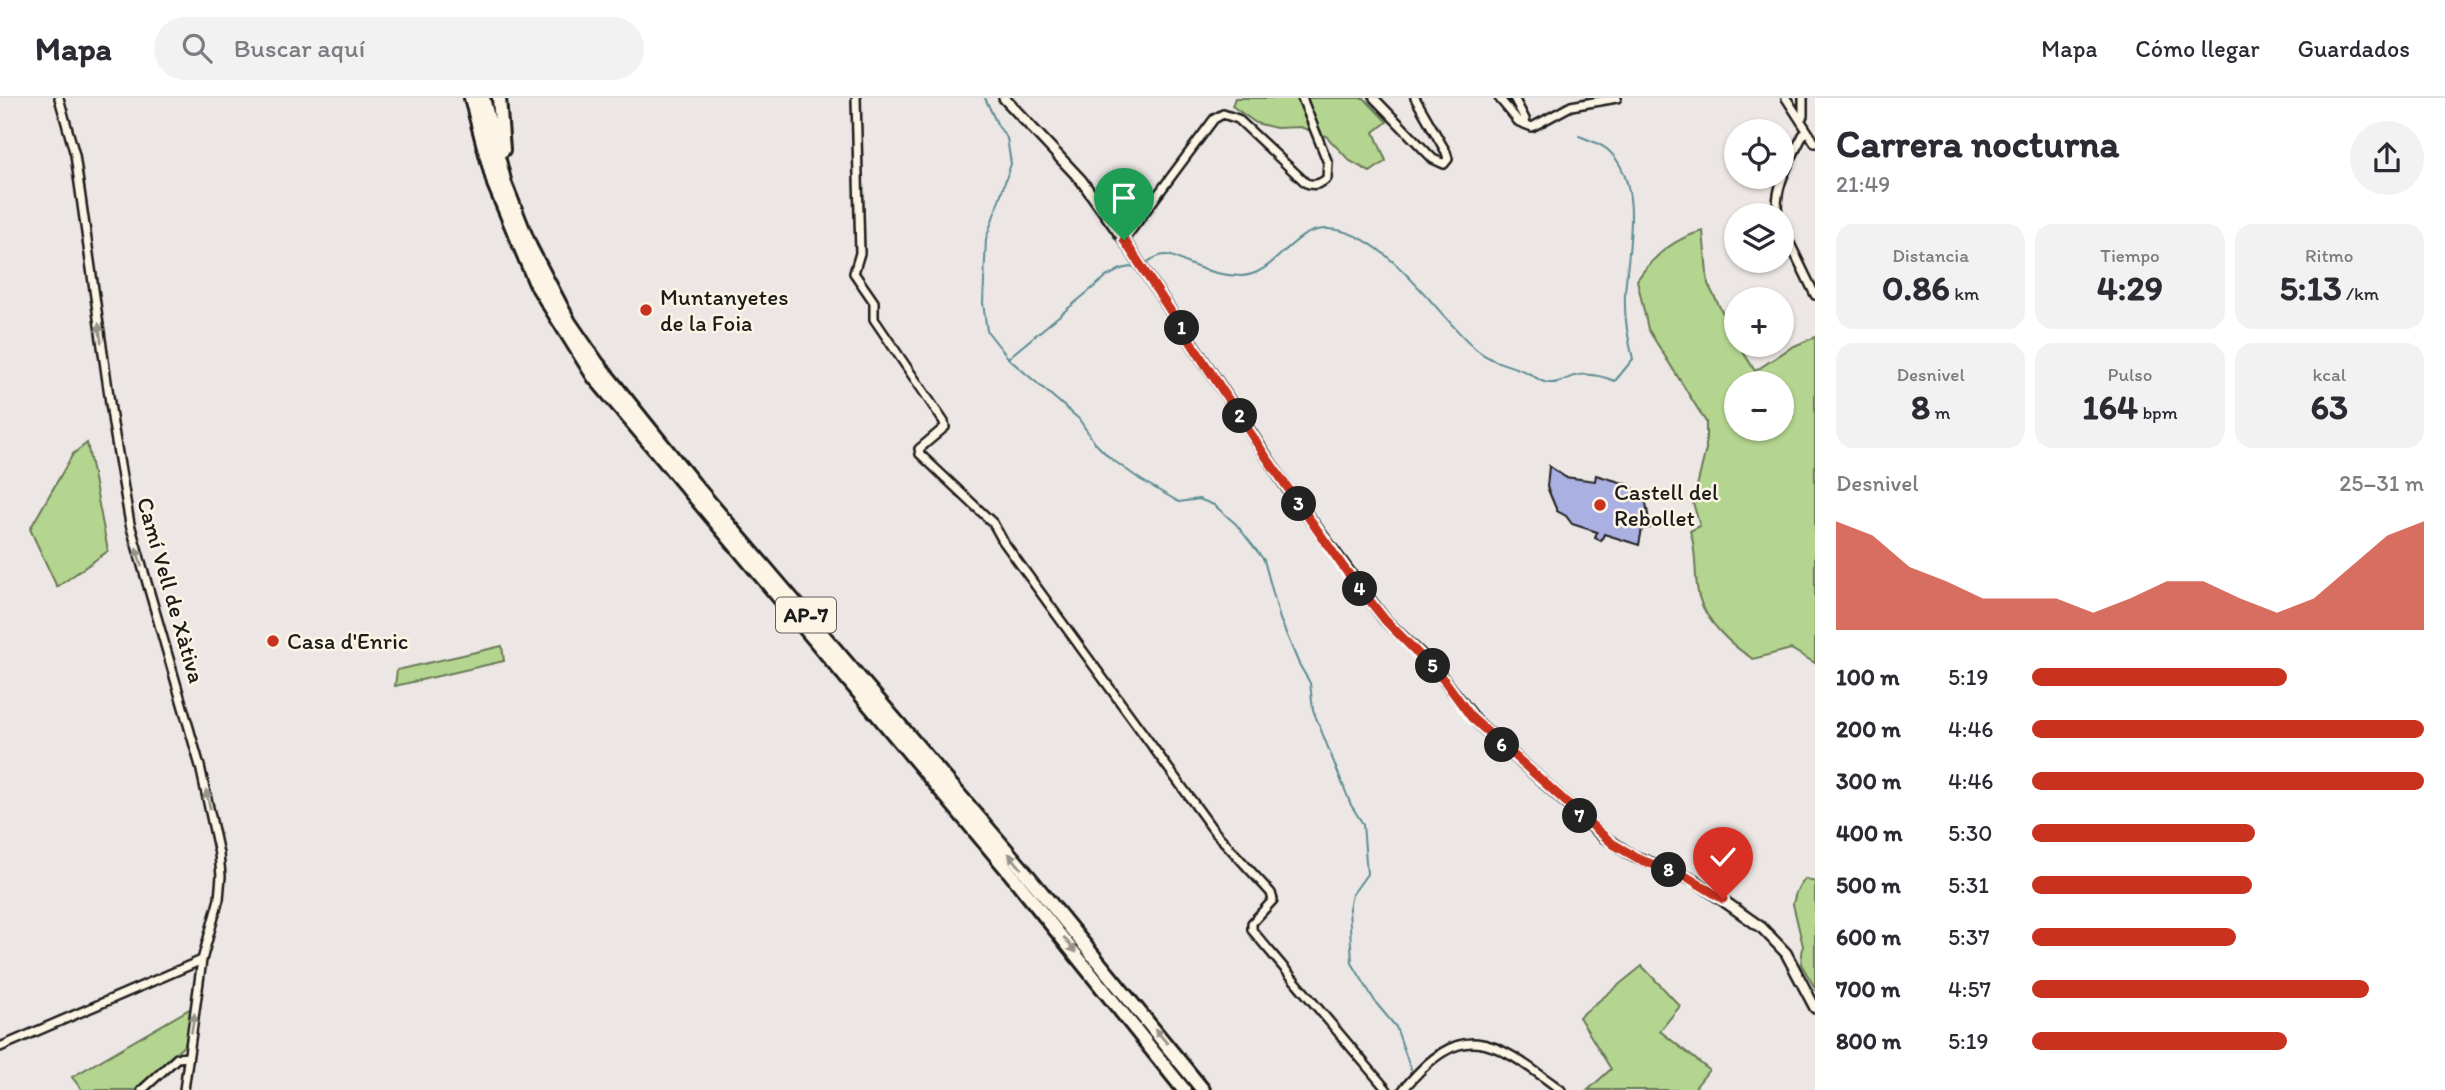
<!DOCTYPE html>
<html lang="es">
<head>
<meta charset="utf-8">
<style>
  :root { --surface:#fff; --page:#f2f2f3; --text:#2b2b33; --muted:#7c7c81; --line:#e1e1e2; --accent:#c8321e }
  body { margin:0; font-family:Itim,sans-serif; background:var(--page); color:var(--text); height:100vh; display:flex; flex-direction:column; font-size:26px; white-space:nowrap }
  * { box-sizing:border-box; margin:0 }
  p { font-size:23px; color:var(--muted) }
  .icon { flex:none; width:38px; height:38px; fill:none; stroke:currentColor; stroke-width:2; stroke-linecap:round; stroke-linejoin:round }
  .map { position:relative; flex:1; overflow:hidden }
  .sheet { display:flex; flex-direction:column; background:var(--surface); width:630px }
  .sheet>* { flex:none }
  .tools { position:absolute; left:1724px; top:21px; display:grid; gap:14px }
  .tools a { display:grid; place-items:center; width:70px; height:70px; border-radius:50%; background:var(--surface); box-shadow:0 2px 5px #0004; font-size:35px }
  .pin { position:absolute; display:grid; place-items:center; width:60px; height:60px; color:#fff; margin:-72px -30px; border-radius:50% 50% 50% 0; rotate:-45deg; box-shadow:0 0 7px #0007 }
  .pin .icon { rotate:45deg }
  .km { position:absolute; width:35px; height:35px; margin:-18px; border-radius:50%; background:#222; color:#fff; font-size:19px; line-height:35px; text-align:center }
  .round { display:grid; place-items:center; flex:none; width:74px; height:74px; border-radius:37px; background:var(--page) }
  .head { display:flex; align-items:center; justify-content:space-between; height:119px; padding:0 21px }
  h1 { font-size:38px; font-weight:700; line-height:52px }
  .stats { display:grid; grid-template-columns:repeat(3,1fr); gap:10px; height:119px; padding:7px 21px }
  .stats div { display:grid; align-content:center; border-radius:18px; background:var(--page); text-align:center }
  .stats b { font-size:35px; font-weight:700 }
  .stats small { font-size:19px; font-weight:400 }
  .stats p { font-size:19px }
  .chart { height:196px; padding:14px 21px }
  .chart p { display:flex; justify-content:space-between }
  .chart svg { width:100%; height:126px; margin-top:7px; fill:var(--accent); opacity:.7 }
  ul { padding:0 21px; list-style:none; font-size:23px }
  li { display:grid; grid-template-columns:112px 84px 1fr; align-items:center; height:52px }
  li i { height:18px; border-radius:9px; background:var(--accent) }
  header { display:flex; align-items:center; gap:42px; box-sizing:border-box; height:98px; padding:0 35px; background:var(--surface); border-bottom:2px solid var(--line) }
  header strong { font-size:33px }
  nav { display:flex; gap:38px; margin-inline-start:auto; font-size:24px }
  .search { width:490px; height:63px; background:var(--page); display:flex; align-items:center; gap:18px; box-sizing:border-box; padding:0 24px; border-radius:38px; color:var(--muted); font-size:26px }
  main { display:flex; flex:1; min-height:0 }
  .map>svg:first-child { display:block }
  .green { fill:#b4d58f; stroke:#687856; stroke-width:2; fill-rule:evenodd }
  .lines { fill:none; stroke-linecap:round; stroke-linejoin:round }
  .stream { stroke:#5c8c93; stroke-width:2 }
  .building { fill:#aab0e1; stroke:#1c1c1c; stroke-width:2 }
  .minor-casing { stroke:#1c1c1c; stroke-width:12 }
  .tertiary-casing { stroke:#1c1c1c; stroke-width:14 }
  .motorway-casing { stroke:#1c1c1c; stroke-width:18 }
  .minor { stroke:#fcf5e5; stroke-width:7 }
  .tertiary { stroke:#fcf5e5; stroke-width:9 }
  .motorway { stroke:#fcf5e5; stroke-width:12 }
  .oneway { fill:#97938b }
  .route-casing { stroke:#fff; stroke-width:14 }
  .route { stroke:#c8321e; stroke-width:9 }
  .poi-dot { fill:#c8321e; stroke:#fcf5e5; stroke-width:2.5 }
  .labels { text-anchor:middle; stroke-width:5; stroke-linejoin:round; paint-order:stroke }
  .shield { fill:#fcf5e5; stroke:#5f5d58; stroke-width:2 }
  .shield-label { font-size:21px; font-weight:bold; fill:#1c1c1c }
  .poi-label { font-size:23px; fill:#1c1c1c; stroke:#fcf5e5; text-anchor:start }
  .street-label { font-size:23px; fill:#1c1c1c; stroke:#fcf5e5 }
</style>
</head>
<body>
<header>
<strong>Mapa</strong>
<div class="search"><svg class="icon" aria-label="search" viewBox="0 0 24 24"><circle cx="10" cy="10" r="6"/><path d="M15 15l6 6"/></svg>Buscar aquí</div>
<nav><a>Mapa</a><a>Cómo llegar</a><a>Guardados</a></nav>
</header>
<main>
<div class="map">
<svg width="1815" height="992" viewBox="0 0 1815 992">
  <rect width="100%" height="100%" fill="#ece7e4"/>
  <filter id="ink" filterUnits="userSpaceOnUse"><feTurbulence type="fractalNoise" baseFrequency=".0143" numOctaves="2"/><feDisplacementMap in="SourceGraphic" scale="14" xChannelSelector="R" yChannelSelector="G"/><feConvolveMatrix kernelMatrix="1 2 1 2 8 2 1 2 1" color-interpolation-filters="sRGB"/></filter>
  <g filter="url(#ink)">
    <!-- green -->
    <path class="green" d="M 1235,0 L 1364,0 L 1387,24 L 1374,34 L 1386,63 L 1370,74 L 1350,63 L 1326,38 L 1300,29 L 1276,30 L 1256,25 L 1232,8 Z
      M 1703,133 L 1708,186 L 1736,241 L 1736,247 L 1739,247 L 1755,273 L 1792,249 L 1815,239 L 1815,565 L 1791,551 L 1753,561 C 1732,548 1706,524 1699,499 C 1693,477 1698,455 1690,433 L 1700,428 L 1693,405 L 1706,351 L 1706,324 L 1648,231 L 1637,182 C 1654,157 1675,140 1703,133 ZM 1782,285 L 1782,331 L 1736,331 L 1736,285 Z
      M 87,345 L 108,453 L 57,489 L 30,431 L 73,356 Z
      M 502,548 L 504,563 L 395,588 L 397,572 Z
      M 1805,781 L 1815,784 L 1815,890 L 1801,866 L 1803,848 L 1793,806 L 1796,794 Z
      M 1642,868 L 1680,908 L 1660,933 L 1709,972 L 1693,992 L 1588,992 L 1611,971 L 1579,919 Z
      M 193,909 L 187,945 L 135,992 L 82,992 L 72,979 Z"/>
    <g class="lines">
      <!-- stream -->
      <path class="stream" d="M 985,0 L 998,28 L 1007,40 L 1011,66 L 986,141 L 983,205 L 987,233 L 1010,262 L 1079,321 L 1095,345 L 1110,360 L 1141,382 L 1179,404 L 1199,401 L 1214,407 L 1236,426 L 1264,462 L 1280,521 L 1299,566 L 1310,585 L 1313,612 L 1351,707 L 1363,726 L 1367,776 L 1352,797 L 1349,810 L 1352,865 L 1376,905 L 1396,929 L 1411,972
        M 1146,165 C 1152,161 1159,157 1165,157 C 1174,157 1181,163 1189,166 C 1206,173 1223,178 1241,178 C 1276,177 1291,130 1327,131 C 1386,132 1437,218 1477,252 C 1492,265 1513,267 1530,276 C 1536,279 1541,285 1549,285 C 1558,286 1565,281 1574,278 C 1588,274 1602,278 1615,283 L 1633,261 C 1628,241 1624,217 1625,197 C 1627,154 1645,86 1608,52 C 1600,45 1589,42 1579,38
        M 1008,260 L 1106,179 L 1121,171 L 1135,168"/>
    </g>
    <!-- building -->
    <path class="building" d="M 1549,368 L 1565,379 L 1595,383 L 1596,377 L 1630,387 L 1646,405 L 1649,422 L 1650,430 L 1642,431 L 1639,447 L 1604,436 L 1601,443 L 1595,440 L 1597,434 L 1572,426 L 1566,418 L 1557,413 L 1547,389 Z"/>
    <g class="lines">
      <!-- minor casing -->
      <g class="minor-casing">
        <path id="minor" d="M 59,0 L 75,57 L 113,326 L 130,426 L 200,668 L 219,756 L 221,778 L 219,801 L 202,862 L 184,992
          M 856,0 L 860,155 L 854,175 L 874,204 L 874,221 L 944,324 L 945,329 L 919,351 L 920,356 L 993,425 L 1003,443 L 1214,733 L 1271,795 L 1273,802 L 1252,825 L 1252,832 L 1387,992
          M 1374,0 L 1433,61 L 1444,66 L 1448,61 L 1446,54 L 1415,0
          M 1499,0 L 1519,24 L 1532,29 L 1571,8 L 1617,0
          M 1514,0 L 1525,21 L 1522,24 L 1516,22
          M 1786,0 L 1815,45
          M 1800,21 L 1803,18 L 1803,0
          M 1778,117 C 1773,89 1791,62 1803,37 L 1807,33
          M 1782,129 L 1815,197
          M 1124,142 L 1214,21 L 1223,16 L 1238,21 L 1306,85 C 1314,88 1321,86 1327,80 L 1328,65 L 1302,0
          M 0,949 L 202,862
          M 142,992 L 177,960 L 188,959
          M 1403,992 C 1464,917 1494,943 1561,992"/>
      </g>
      <!-- tertiary casing -->
      <g class="tertiary-casing">
        <path id="tertiary" d="M 1004,0 L 1081,82 L 1124,142 L 1287,390 L 1385,522 L 1434,569 L 1478,625 L 1604,739 L 1633,758 L 1694,782 L 1762,830 L 1786,855 L 1815,910"/>
      </g>
      <!-- motorway casing -->
      <g class="motorway-casing">
        <path id="motorway" d="M 471,0 L 494,86 L 536,186 L 594,279 L 1010,775 L 1184,992
          M 483,0 L 505,86 L 530,149 L 569,224 L 597,265 L 694,386 L 1020,768 L 1203,992
          M 499,0 L 503,52"/>
      </g>
      <!-- minor -->
      <use href="#minor" class="minor"/>
      <!-- tertiary -->
      <use href="#tertiary" class="tertiary"/>
      <!-- motorway -->
      <use href="#motorway" class="motorway"/>
    </g>
    <!-- one-way arrows -->
    <defs><path id="oneway-solid" d="M-6-.8H1V-3.2L6.5 0L1 3.2V.8H-6Z" transform="scale(1.75)"/></defs>
    <g class="oneway">
      <use href="#oneway-solid" transform="translate(100 235) rotate(-98)"/>
      <use href="#oneway-solid" transform="translate(139 459) rotate(-106)"/>
      <use href="#oneway-solid" transform="translate(208 701) rotate(-103)"/>
      <use href="#oneway-solid" transform="translate(1015 763) rotate(-130)"/>
      <use href="#oneway-solid" transform="translate(1070 847) rotate(51)"/>
      <use href="#oneway-solid" transform="translate(193 925) rotate(-81)"/>
      <use href="#oneway-solid" transform="translate(1161 938) rotate(-130)"/>
    </g>
  </g>
  <g class="lines" filter="url(#ink)">
    <!-- route casing -->
    <g class="route-casing">
      <path id="route" d="M 1124,142 L 1266,359 L 1344,470 L 1385,522 L 1444,582 L 1472,620 L 1613,746 L 1641,762 L 1687,779 L 1723,801"/>
    </g>
    <!-- route -->
    <use href="#route" class="route"/>
  </g>
  <!-- markers -->
  <g class="poi-dot">
    <circle cx="646" cy="212" r="7"/>
    <circle cx="1600" cy="407" r="7"/>
    <circle cx="273" cy="543" r="7"/>
  </g>
  <g class="labels">
    <!-- shield labels -->
    <rect class="shield" x="776" y="499.5" width="60" height="35" rx="5"/>
    <g class="shield-label">
      <text x="806" y="524">AP-7</text>
    </g>
    <!-- poi labels -->
    <g class="poi-label">
      <text x="660" y="207">Muntanyetes<tspan x="660" dy="26">de la Foia</tspan></text>
      <text x="1614" y="402">Castell del<tspan x="1614" dy="26">Rebollet</tspan></text>
      <text x="287" y="551">Casa d'Enric</text>
    </g>
    <!-- street labels -->
    <g class="street-label">
      <text transform="translate(171 492) rotate(74)" y="8">Camí Vell de Xàtiva</text>
    </g>
  </g>
</svg>
<div class="tools">
<a><svg class="icon" aria-label="locate" viewBox="0 0 24 24"><circle cx="12" cy="12" r="6"/><path d="M12 2v4M12 18v4M2 12h4M18 12h4"/></svg></a>
<a><svg class="icon" aria-label="layers" viewBox="0 0 24 24"><path d="M12 4l9 5-9 5-9-5zM3 14l9 5 9-5"/></svg></a>
<a>+</a>
<a>−</a>
</div>
<div class="pin" style="left:1124px;top:142px;background:#1e9e55"><svg class="icon" aria-label="arrive" viewBox="0 0 24 24"><path d="M6 21V4h12l-3 4 3 4H6"/></svg></div>
<div class="pin" style="left:1723px;top:801px;background:#d93025"><svg class="icon" aria-label="check" viewBox="0 0 24 24"><path d="M5 12l5 5 9-10"/></svg></div>
<b class="km" style="left:1182px;top:230px">1</b>
<b class="km" style="left:1240px;top:318px">2</b>
<b class="km" style="left:1299px;top:406px">3</b>
<b class="km" style="left:1360px;top:491px">4</b>
<b class="km" style="left:1433px;top:568px">5</b>
<b class="km" style="left:1502px;top:647px">6</b>
<b class="km" style="left:1580px;top:718px">7</b>
<b class="km" style="left:1669px;top:772px">8</b>
</div>
<section class="sheet">
<div class="head"><div><h1>Carrera nocturna</h1><p>21:49</p></div><a class="round"><svg class="icon" aria-label="share" viewBox="0 0 24 24"><path d="M12 15V3M7 8l5-5 5 5M5 13v7h14v-7"/></svg></a></div>
<div class="stats">
<div><p>Distancia</p><b>0.86<small> km</small></b></div>
<div><p>Tiempo</p><b>4:29</b></div>
<div><p>Ritmo</p><b>5:13<small> /km</small></b></div>
</div>
<div class="stats">
<div><p>Desnivel</p><b>8<small> m</small></b></div>
<div><p>Pulso</p><b>164<small> bpm</small></b></div>
<div><p>kcal</p><b>63</b></div>
</div>
<div class="chart"><p><span>Desnivel</span>25–31 m</p>
<svg viewBox="0 0 160 44" preserveAspectRatio="none"><path d="M0 44V6L10 11L20 22L30 27L40 33L50 33L60 33L70 38L80 33L90 27L100 27L110 33L120 38L130 33L140 22L150 11L160 6V44z"/></svg>
</div>
<ul>
<li><b>100 m</b>5:19<i style="width:65%"></i></li>
<li><b>200 m</b>4:46<i style="width:100%"></i></li>
<li><b>300 m</b>4:46<i style="width:100%"></i></li>
<li><b>400 m</b>5:30<i style="width:57%"></i></li>
<li><b>500 m</b>5:31<i style="width:56%"></i></li>
<li><b>600 m</b>5:37<i style="width:52%"></i></li>
<li><b>700 m</b>4:57<i style="width:86%"></i></li>
<li><b>800 m</b>5:19<i style="width:65%"></i></li>
</ul>
</section>
</main>
</body>
</html>
